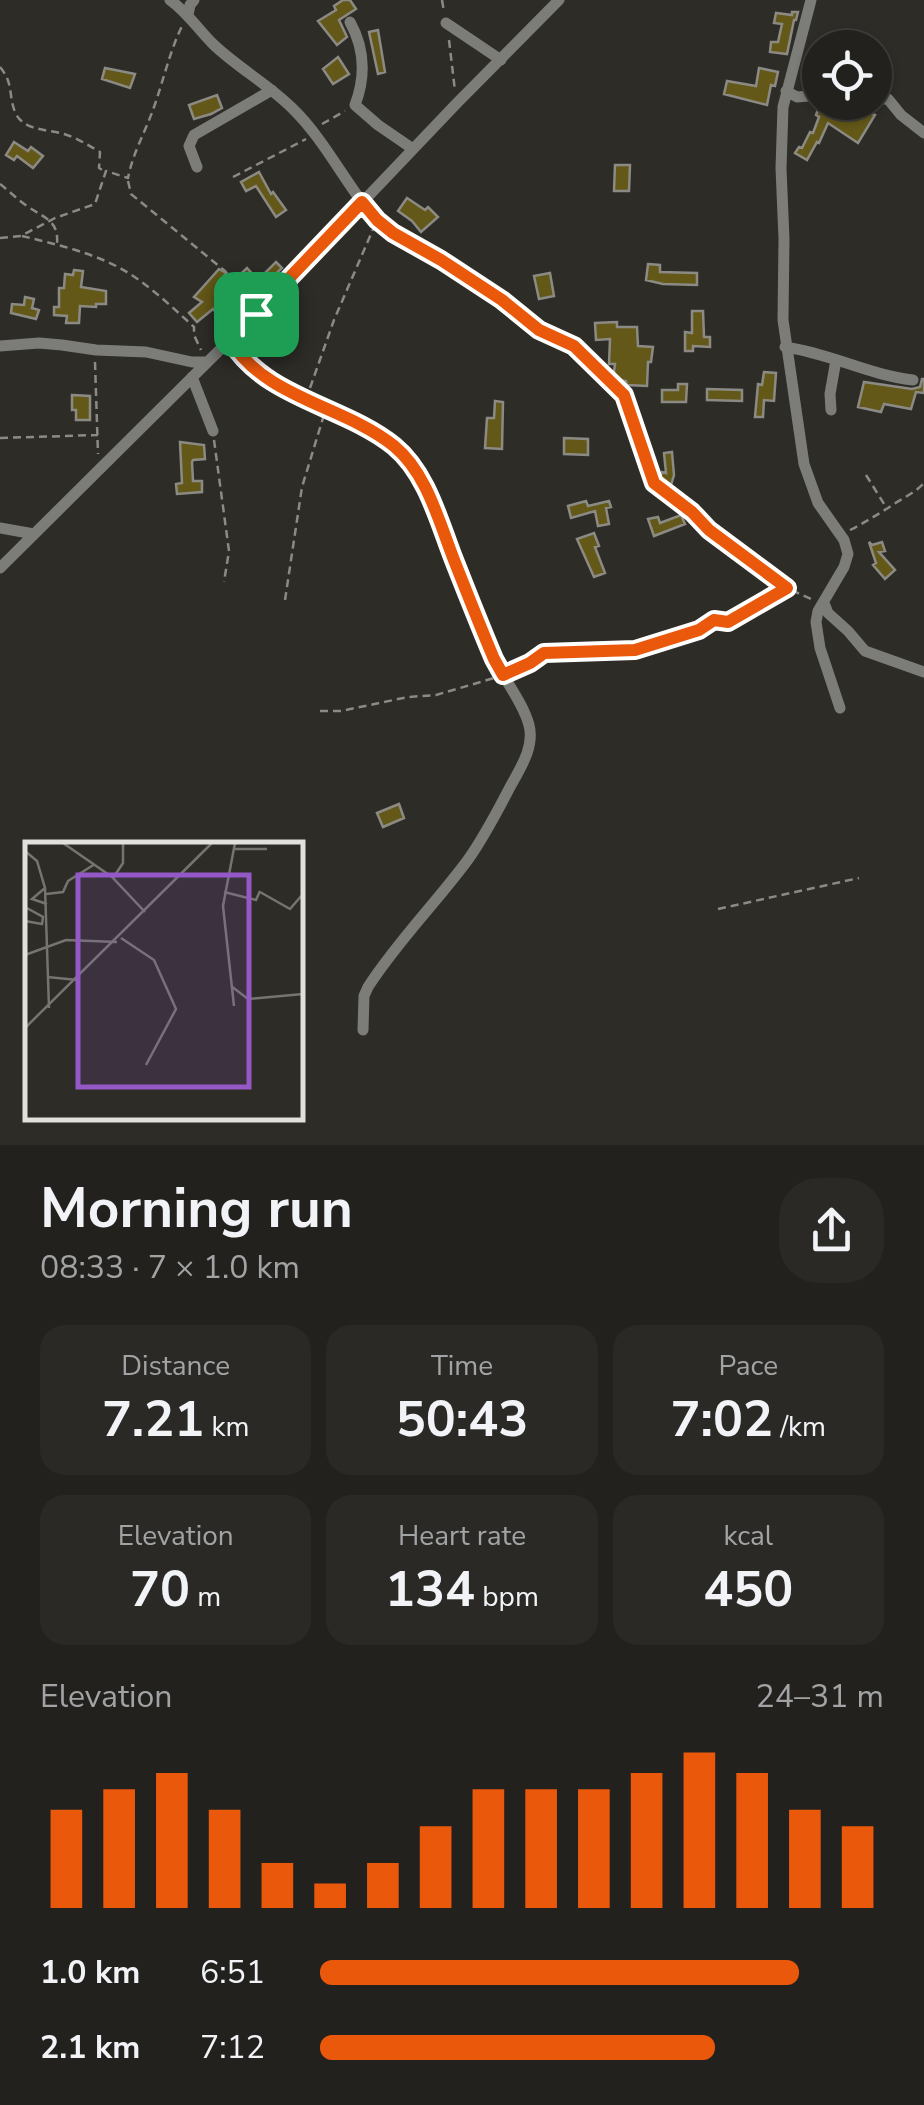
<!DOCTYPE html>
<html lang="en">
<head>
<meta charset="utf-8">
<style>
  :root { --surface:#22211d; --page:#2a2926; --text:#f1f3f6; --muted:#a2a3a4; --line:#3f3e3b; --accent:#ea580c }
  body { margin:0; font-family:"Nunito Sans",sans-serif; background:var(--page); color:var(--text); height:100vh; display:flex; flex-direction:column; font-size:38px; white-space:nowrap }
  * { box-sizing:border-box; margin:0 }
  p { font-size:32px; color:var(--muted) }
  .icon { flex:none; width:55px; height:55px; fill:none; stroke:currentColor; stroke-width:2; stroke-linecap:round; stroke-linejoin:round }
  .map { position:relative; height:1145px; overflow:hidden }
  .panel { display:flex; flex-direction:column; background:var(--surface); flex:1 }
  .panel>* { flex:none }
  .fabs { position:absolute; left:802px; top:30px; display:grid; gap:20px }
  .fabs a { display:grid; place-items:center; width:90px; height:90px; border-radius:50%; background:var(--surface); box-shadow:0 2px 8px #0004,0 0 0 2px var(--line); font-size:50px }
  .pin { position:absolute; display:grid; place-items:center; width:85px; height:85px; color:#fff; margin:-42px; border-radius:20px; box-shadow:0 5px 15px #0006 }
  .round { display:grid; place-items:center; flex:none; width:105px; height:105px; border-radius:40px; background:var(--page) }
  .overview { display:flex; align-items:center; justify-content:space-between; height:170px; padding:0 40px }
  h1 { font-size:55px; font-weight:700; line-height:75px }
  .metrics { display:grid; grid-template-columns:repeat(3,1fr); gap:15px; height:170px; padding:10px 40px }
  .metrics div { display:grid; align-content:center; border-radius:25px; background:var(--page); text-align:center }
  .metrics b { font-size:50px; font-weight:700 }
  .metrics small { font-size:28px; font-weight:400 }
  .metrics p { font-size:28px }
  .chart { height:280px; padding:20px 40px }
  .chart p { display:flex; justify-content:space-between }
  .chart svg { width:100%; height:180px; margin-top:10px; stroke:var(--accent); stroke-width:6 }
  ul { padding:0 40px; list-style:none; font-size:32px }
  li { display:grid; grid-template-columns:160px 120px 1fr; align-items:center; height:75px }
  li i { height:25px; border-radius:12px; background:var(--accent) }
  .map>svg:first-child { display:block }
  .building { fill:#635818; stroke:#8b8a84; stroke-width:2.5 }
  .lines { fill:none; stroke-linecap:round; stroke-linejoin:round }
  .path { stroke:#8b8a86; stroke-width:2.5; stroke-dasharray:8 5; stroke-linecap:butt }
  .minor { stroke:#7c7c79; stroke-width:11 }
  .route-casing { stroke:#fff; stroke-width:20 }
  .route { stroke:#ea580c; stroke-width:12 }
  .inset-road { fill:none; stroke:#757470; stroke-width:2.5 }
  .view { fill:#9459c6; fill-opacity:0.15; stroke:#9459c6; stroke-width:5 }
  .inset-edge { fill:none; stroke:#e1e0dd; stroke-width:5 }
</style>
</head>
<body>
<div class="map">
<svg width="924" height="1145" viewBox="0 0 924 1145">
  <rect width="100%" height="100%" fill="#2d2c27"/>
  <!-- building -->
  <path class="building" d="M 343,0 L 350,0 L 356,9 L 339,20 L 347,37 L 337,45 L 318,21 L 336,10 L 334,6 Z
    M 792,12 L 798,12 L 796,20 L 794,20 L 787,54 L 770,52 L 771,42 L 778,42 L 782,24 L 774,23 L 776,13 L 792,15 Z
    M 378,30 L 385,72 L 378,74 L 369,32 Z
    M 338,57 L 349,74 L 333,84 L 323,69 Z
    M 105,68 L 135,74 L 130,88 L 102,79 Z
    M 759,68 L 778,72 L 775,86 L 771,85 L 767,105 L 724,94 L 727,81 L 756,86 Z
    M 217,95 L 222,108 L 211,114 L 194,119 L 189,105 Z
    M 825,102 L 831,102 L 860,118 L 864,111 L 875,115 L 858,143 L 828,123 L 819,143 L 817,142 L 807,160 L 795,153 L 799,147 L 802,148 L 810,132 L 813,133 L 819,117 L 816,115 L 820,104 Z
    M 14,142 L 28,151 L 31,147 L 43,156 L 33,168 L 17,156 L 14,160 L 6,155 Z
    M 615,165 L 630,165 L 629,191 L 614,191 Z
    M 259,172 L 271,194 L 273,192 L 286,210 L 276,217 L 256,186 L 246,191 L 241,182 Z
    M 407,198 L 425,210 L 428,207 L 438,217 L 421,232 L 412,221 L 398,211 Z
    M 276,262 L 282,268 L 251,297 L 235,279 L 247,268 L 258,280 Z
    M 648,264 L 660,265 L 660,272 L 697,273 L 697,285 L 663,284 L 646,280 Z
    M 219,269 L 226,273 L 216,289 L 228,301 L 216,312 L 213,309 L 197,322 L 189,313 L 202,302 L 194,297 Z
    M 74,270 L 83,271 L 81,287 L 106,291 L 106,304 L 96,304 L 96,307 L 80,306 L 79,323 L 66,323 L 67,316 L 54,315 L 54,307 L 59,307 L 59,288 L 64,288 L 65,274 L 73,275 Z
    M 550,273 L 554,296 L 539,299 L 534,276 Z
    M 25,297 L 34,299 L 32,308 L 39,310 L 36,319 L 11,313 L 12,304 L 24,305 Z
    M 692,311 L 703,311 L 704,337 L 710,337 L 710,347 L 693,346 L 693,351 L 685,351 L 685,332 L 692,333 Z
    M 617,322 L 617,327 L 637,327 L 638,346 L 653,347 L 651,362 L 648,362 L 647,386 L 627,385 L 626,381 L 613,379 L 615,364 L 609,364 L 610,339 L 596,340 L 595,323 Z
    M 764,372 L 776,373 L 774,401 L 764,400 L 763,417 L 755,417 L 758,384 L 762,385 Z
    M 922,379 L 924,379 L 924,393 L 916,392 L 911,409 L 884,404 L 881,412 L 858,407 L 864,382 L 912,389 L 920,387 Z
    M 678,384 L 687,384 L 686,402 L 662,402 L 662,390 L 678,390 Z
    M 707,389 L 742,390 L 742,401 L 707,400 Z
    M 72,395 L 90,396 L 90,420 L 76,420 L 76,410 L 72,410 Z
    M 495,401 L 503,402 L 502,449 L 485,448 L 487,418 L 494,418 Z
    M 564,438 L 588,439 L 588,455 L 564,454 Z
    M 180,442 L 204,445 L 205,459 L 193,460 L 192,462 L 193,481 L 202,481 L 202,492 L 177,494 L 176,484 L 182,483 Z
    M 672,452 L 674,475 L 668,495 L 667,485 L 659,482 L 662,472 L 666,473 L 664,453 Z
    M 586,501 L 588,506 L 609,501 L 611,507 L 606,508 L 609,524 L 598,526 L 595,511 L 571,518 L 568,506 Z
    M 681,515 L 685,524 L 654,536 L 648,519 L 658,517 L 660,523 Z
    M 594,533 L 599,546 L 595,547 L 605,573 L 594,577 L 577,539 Z
    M 869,542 L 872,545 L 882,542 L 885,551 L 879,552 L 895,570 L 885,579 L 873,565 L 876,563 Z
    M 399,804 L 404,818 L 383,827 L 377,813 Z"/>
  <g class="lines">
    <!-- path -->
    <path class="path" d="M 442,0 L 444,12
      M 449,40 L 455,91
      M 0,67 C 14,84 8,94 15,112 C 23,131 47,129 64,134 C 77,138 88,145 100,152 L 99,168 L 104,171
      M 322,124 L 345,111
      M 233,177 L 306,139
      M 128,181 L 131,194 L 225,271 L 249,305
      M 0,184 C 9,191 18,200 27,206 C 44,218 59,220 57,244
      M 370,210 L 377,220 L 393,233 L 451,266 L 502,300 L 539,330 L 573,346 L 624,395 L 654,483 L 686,506 L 709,531 L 753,564 L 787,588 L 811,599
      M 22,236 C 55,244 90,252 120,268 C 147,283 171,306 194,327 L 194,335 L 201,350
      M 0,238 L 21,236 L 55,218 L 95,204 L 106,171 L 128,178 C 132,158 139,144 147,125 C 161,93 167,57 182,26
      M 95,362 L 98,454
      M 310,388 L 334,320 L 377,220
      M 0,438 L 98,435
      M 214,440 L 229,551 L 224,582
      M 866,475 L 886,507
      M 850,530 C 864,523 875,516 888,508 C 900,499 914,494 924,483
      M 285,600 L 302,487 L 323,418
      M 511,672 L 530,663 L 544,653 L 635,651 L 699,629 L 714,621 L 729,622 L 787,588
      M 320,711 L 341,711 L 408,697 L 436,695 L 494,678
      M 718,909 L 859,878"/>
    <!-- minor -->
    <path class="minor" d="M 170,0 C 187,12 198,29 213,44 C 238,68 268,84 292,108 C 320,135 339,171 362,202
      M 811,0 L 783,107 L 781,168 L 784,239 L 783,320 L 804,464 L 818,503 L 844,540 L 848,554 L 844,567 L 818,611 L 816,622 L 820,648 L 840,708
      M 188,15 L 190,5 L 194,0
      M 350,22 C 365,49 366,76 355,105 L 378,125 L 413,149
      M 446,23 L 501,60
      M 786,91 L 797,97 L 820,95
      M 875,99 L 888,99 L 901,115 L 924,133
      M 854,102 L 870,102
      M 197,167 L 189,146 L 194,135 L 272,90
      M 230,340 C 265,398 343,406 393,446 C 431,476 448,545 465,588 C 474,611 483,635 494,658 C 504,680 523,702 529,725 C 535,748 519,770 509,789 C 496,814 483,839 467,861 C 435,904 397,942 368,987 L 364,996 L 363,1030
      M 0,346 L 39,343 L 62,345 L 96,350 L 146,352 L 192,362 L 207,362
      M 785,347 C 829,353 869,375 913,380
      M 192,377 L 213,431
      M 831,410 L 830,394 L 836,360
      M 0,528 L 34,534
      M 0,568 L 256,314 L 457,103 L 559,0
      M 824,603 L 828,613 L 848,631 L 865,651 L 924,672"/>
  </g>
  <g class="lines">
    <!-- route casing -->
    <g class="route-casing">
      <path id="route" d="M 362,202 L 377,220 L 393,233 L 441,260 L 502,300 L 539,330 L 574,346 L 624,395 L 654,483 L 692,512 L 709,530 L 787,588 L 728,622 L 714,620 L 699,630 L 635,650 L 544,653 L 530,663 L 503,675 L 494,659 C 480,626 467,593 454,560 C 439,522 427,473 394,446 C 343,405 266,399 230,340 Z"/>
    </g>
    <!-- route -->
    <use href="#route" class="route"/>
  </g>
  <!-- overview -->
  <g transform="translate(25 842)">
    <rect width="278" height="278" fill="#2d2c27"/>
    <path class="inset-road" d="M 38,1 L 87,35 L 120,70M 210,7 L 242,7M 0,9 L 12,19 L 20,46 L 24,166M 88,36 L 98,21 L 98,1M 20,46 L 7,57 L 22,62M 199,50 L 231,58 L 235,49M 235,50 L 265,67 L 278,52M 21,52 L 38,50 L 43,39 L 70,22M 0,65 L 18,75 L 17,82 L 0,79M 96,96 L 129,118 L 151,167 L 121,223M 0,113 L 41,98 L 92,100M 22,135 L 53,138M 206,144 L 223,157 L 278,152M 209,164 L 198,64 L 210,1M 0,186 L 187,1"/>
    <path class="view" d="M 53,33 L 224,33 L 224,245 L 53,245 Z"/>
    <rect width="278" height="278" class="inset-edge"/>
  </g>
</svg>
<div class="fabs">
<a><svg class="icon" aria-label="locate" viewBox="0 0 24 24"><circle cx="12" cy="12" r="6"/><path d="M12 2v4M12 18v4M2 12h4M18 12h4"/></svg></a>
</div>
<div class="pin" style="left:256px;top:314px;background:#1e9e55"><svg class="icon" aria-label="arrive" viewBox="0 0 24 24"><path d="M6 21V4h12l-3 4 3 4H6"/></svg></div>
</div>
<section class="panel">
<div class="overview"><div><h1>Morning run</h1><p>08:33 · 7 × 1.0 km</p></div><a class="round"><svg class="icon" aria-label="share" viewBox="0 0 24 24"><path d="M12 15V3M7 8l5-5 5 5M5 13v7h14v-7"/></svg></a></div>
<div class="metrics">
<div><p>Distance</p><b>7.21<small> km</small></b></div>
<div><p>Time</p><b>50:43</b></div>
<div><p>Pace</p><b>7:02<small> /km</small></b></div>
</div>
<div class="metrics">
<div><p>Elevation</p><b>70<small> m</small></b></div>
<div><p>Heart rate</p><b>134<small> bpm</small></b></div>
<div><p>kcal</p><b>450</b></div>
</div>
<div class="chart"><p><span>Elevation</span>24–31 m</p>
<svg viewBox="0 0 160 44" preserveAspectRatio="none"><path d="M5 44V20M15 44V15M25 44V11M35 44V20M45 44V33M55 44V38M65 44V33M75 44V24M85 44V15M95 44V15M105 44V15M115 44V11M125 44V6M135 44V11M145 44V20M155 44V24"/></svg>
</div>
<ul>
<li><b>1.0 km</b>6:51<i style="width:85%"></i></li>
<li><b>2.1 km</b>7:12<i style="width:70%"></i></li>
</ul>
</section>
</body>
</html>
